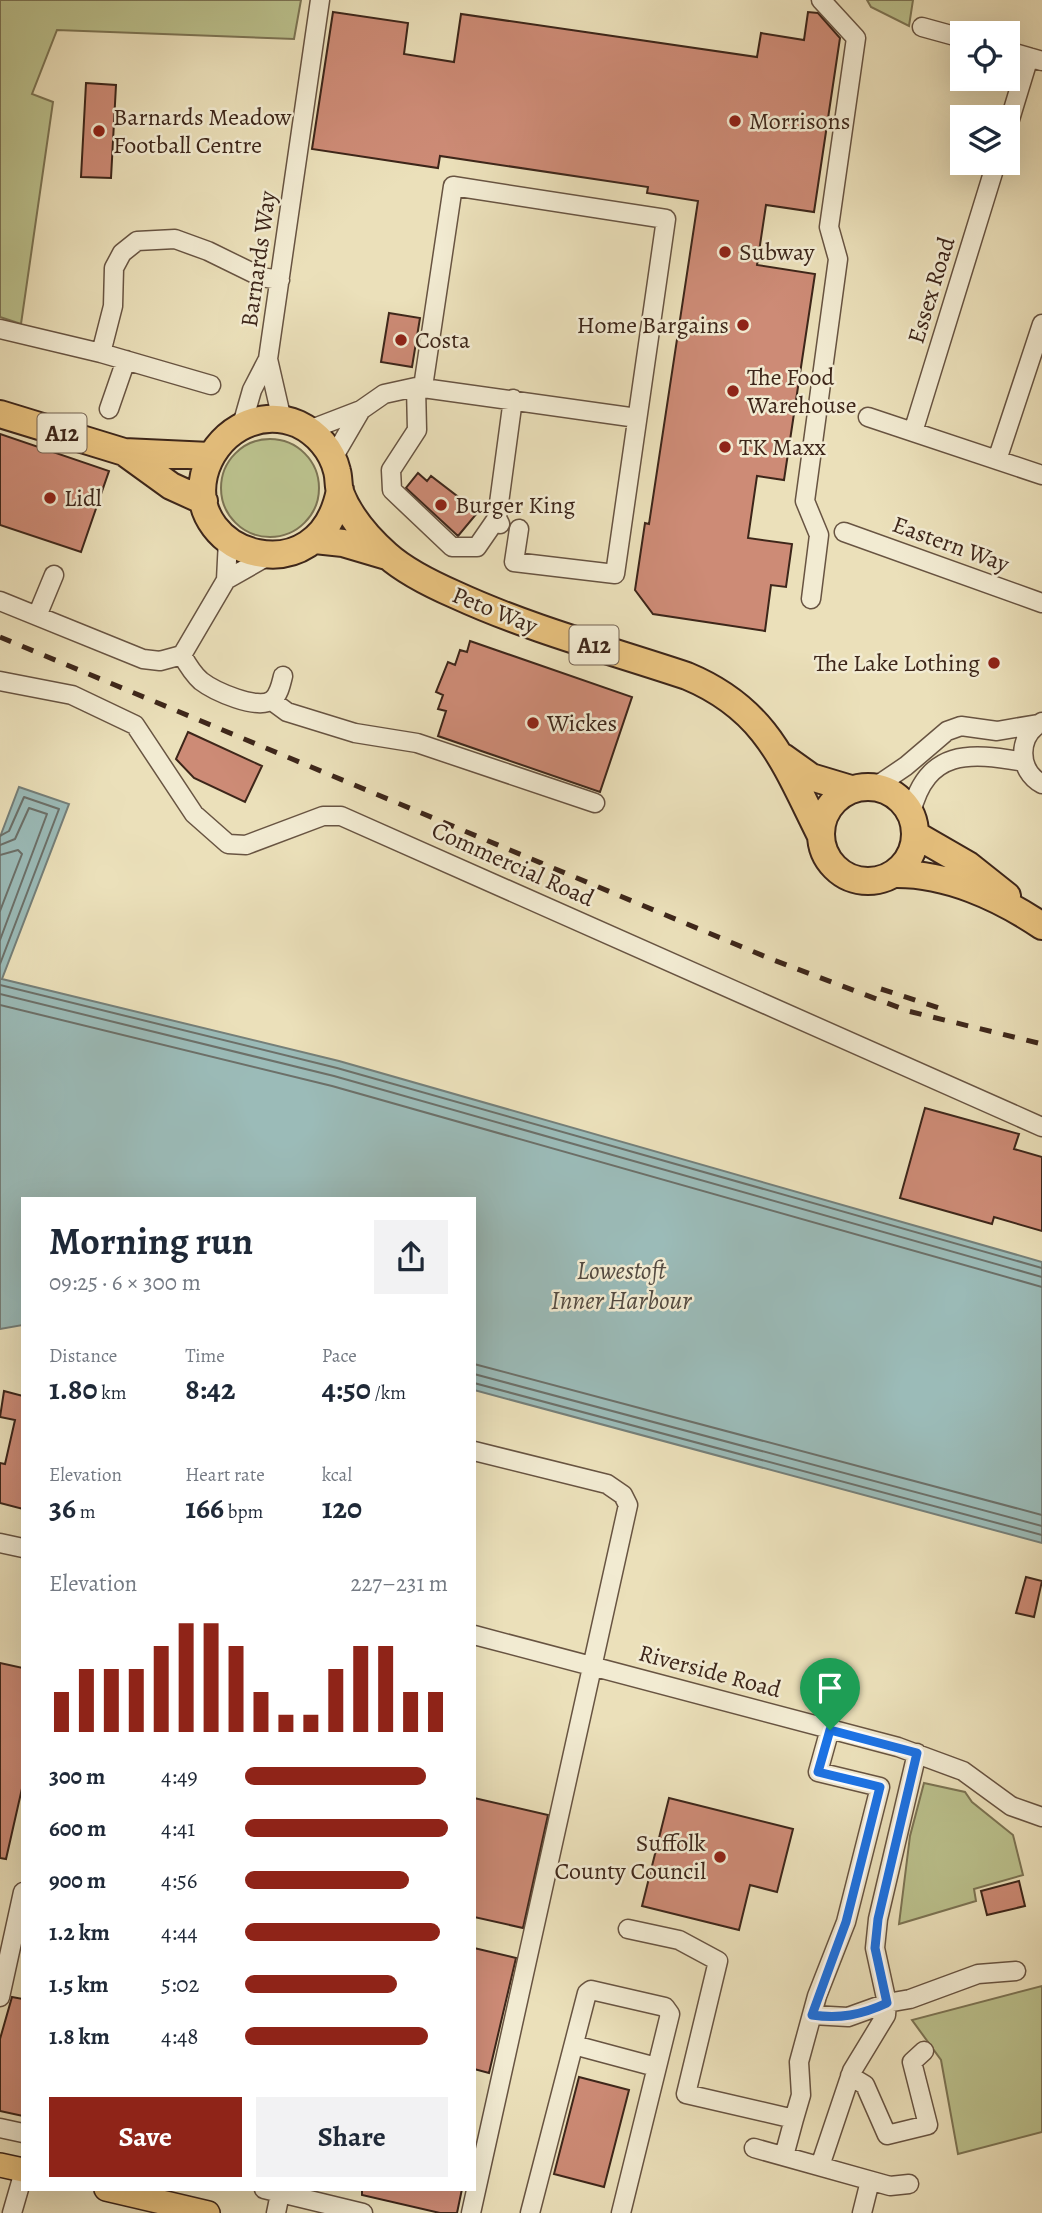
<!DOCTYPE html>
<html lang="en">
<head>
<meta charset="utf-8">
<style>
  :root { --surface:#fff; --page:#f2f2f3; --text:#1f2937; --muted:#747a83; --accent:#8f2418 }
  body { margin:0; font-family:Alegreya,serif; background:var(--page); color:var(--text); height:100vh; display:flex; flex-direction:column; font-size:26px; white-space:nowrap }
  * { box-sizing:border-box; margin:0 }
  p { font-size:23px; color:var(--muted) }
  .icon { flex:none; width:38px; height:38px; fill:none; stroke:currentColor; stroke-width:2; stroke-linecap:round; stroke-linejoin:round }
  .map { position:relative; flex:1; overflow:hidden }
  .side { position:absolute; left:21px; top:1197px; width:455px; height:994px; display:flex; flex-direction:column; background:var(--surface); border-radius:0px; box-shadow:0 7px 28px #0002 }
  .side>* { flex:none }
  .buttons { position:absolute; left:950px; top:21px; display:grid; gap:14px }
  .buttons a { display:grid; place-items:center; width:70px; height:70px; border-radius:0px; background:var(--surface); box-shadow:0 7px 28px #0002; font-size:35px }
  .pin { position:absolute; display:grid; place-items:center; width:60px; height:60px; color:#fff; margin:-72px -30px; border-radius:50% 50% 50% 0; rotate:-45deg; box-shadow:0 0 7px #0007 }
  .pin .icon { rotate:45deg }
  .round { display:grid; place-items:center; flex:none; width:74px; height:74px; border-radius:0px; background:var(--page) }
  .summary { display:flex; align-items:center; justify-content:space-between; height:119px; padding:0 28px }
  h1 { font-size:38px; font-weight:700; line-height:52px }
  .figures { display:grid; grid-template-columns:repeat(3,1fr); gap:10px; height:119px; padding:7px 28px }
  .figures div { display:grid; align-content:center }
  .figures b { font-size:30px; font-weight:700 }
  .figures small { font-size:19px; font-weight:400 }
  .figures p { font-size:19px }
  .chart { height:196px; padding:14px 28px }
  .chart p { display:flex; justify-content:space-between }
  .chart svg { width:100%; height:126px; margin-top:7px; stroke:var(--accent); stroke-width:6 }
  .action { display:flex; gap:14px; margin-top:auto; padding:14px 28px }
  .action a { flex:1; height:80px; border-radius:0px; background:var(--accent); color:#fff; font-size:28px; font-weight:700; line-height:80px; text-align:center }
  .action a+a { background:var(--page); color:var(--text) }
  ul { padding:0 28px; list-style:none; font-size:23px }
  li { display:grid; grid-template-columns:112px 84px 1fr; align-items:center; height:52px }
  li i { height:18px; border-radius:9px; background:var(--accent) }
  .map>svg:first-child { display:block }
  .green { fill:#bbc18d; stroke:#7c7454; stroke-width:2 }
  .water { fill:#9bbbb8; stroke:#757f79; stroke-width:2 }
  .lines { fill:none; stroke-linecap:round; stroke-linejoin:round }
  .shore { stroke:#6c7069; stroke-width:2 }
  .building { fill:#cd8b76; stroke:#3d261a; stroke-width:2 }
  .minor-casing { stroke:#685442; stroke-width:21 }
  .major-casing { stroke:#3d261a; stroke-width:26 }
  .highway-casing { stroke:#3d261a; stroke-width:30 }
  .minor { stroke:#f2ebd2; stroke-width:18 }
  .major { stroke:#e6c07d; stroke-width:23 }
  .highway { stroke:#e6c07d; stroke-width:26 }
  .rail { stroke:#3d261a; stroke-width:5; stroke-dasharray:12 12; stroke-linecap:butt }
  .route-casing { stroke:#fff; stroke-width:14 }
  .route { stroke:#1a73e8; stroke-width:9 }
  .poi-dot { fill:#8f2418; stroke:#f2ebd2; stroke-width:2.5 }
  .labels { text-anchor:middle; stroke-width:5; stroke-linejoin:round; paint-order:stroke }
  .shield { fill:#f2ebd2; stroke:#736151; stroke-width:2 }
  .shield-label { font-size:23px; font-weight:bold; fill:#3d261a }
  .poi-label { font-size:24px; fill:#3d261a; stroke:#f2ebd2; text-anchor:start }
  .street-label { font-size:24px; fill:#3d261a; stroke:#f2ebd2 }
  .water-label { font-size:26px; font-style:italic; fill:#544b42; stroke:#f2ebd2 }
</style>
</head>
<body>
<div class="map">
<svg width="1042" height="2213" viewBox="0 0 1042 2213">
  <rect width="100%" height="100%" fill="#ebe0ba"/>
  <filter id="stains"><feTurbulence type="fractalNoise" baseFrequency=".00286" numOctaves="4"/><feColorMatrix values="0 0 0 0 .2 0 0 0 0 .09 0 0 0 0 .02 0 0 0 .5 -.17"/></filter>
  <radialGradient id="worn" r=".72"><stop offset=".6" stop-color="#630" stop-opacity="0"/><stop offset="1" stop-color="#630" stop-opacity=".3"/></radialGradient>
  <!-- green -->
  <path class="green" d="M 0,0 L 301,0 L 294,39 L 57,30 L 32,94 L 53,102 L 21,324 L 0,317 Z
    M 867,0 L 913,0 L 909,26 L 871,7 Z
    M221 488a49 49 0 1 1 98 0a49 49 0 1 1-98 0Z
    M 924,1783 L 965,1792 L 972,1802 L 1013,1835 L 1023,1875 L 974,1889 L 976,1901 L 899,1924 L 910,1836 Z
    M 1042,1986 L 1042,2132 L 958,2154 L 941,2060 L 912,2020 Z"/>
  <!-- water -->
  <path class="water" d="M 19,787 L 69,804 L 2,979 L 339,1061 L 1042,1262 L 1042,1543 L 474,1390 L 474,1199 L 23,1199 L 23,1325 L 0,1329 L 0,837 Z"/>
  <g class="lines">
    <!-- shore -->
    <path class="shore" d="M 0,836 L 9,831 L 24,797 L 59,809 L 0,964
      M 0,845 L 15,839 L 29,808 L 47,814 L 0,940
      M 0,855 L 18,850 L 22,854 L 0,911
      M 0,985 L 337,1068 L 1042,1268
      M 0,994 L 334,1076 L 1042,1277
      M 0,1005 L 332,1086 L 1042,1287
      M 474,1364 L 1042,1515
      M 474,1374 L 1042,1526
      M 474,1383 L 1042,1535"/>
  </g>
  <!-- building -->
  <path class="building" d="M 333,12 L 408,23 L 404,54 L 454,62 L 461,14 L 757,57 L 761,33 L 804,40 L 808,12 L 818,13 L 840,38 L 814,212 L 766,205 L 757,265 L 815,274 L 784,480 L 757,476 L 748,538 L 792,544 L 786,587 L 771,585 L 765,631 L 653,614 L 635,590 L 645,523 L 649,524 L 698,201 L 647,193 L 648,187 L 440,156 L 438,168 L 312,149 Z
    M 86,83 L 116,85 L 111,178 L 81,177 Z
    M 389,313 L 420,318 L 412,367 L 381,362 Z
    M 0,434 L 109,471 L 81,552 L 0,525 Z
    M 418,473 L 427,481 L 431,476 L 478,512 L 458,536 L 406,488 Z
    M 470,641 L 632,697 L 600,792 L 438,736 L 446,711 L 438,709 L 443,695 L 436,692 L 448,662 L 455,665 L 460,650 L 467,652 Z
    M 188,732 L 262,766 L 245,802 L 194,778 L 176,759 Z
    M 925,1108 L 1019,1134 L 1014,1149 L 1042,1157 L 1042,1231 L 994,1217 L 992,1224 L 900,1198 Z
    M 4,1391 L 23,1396 L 23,1509 L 0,1503 L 0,1463 L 5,1464 L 15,1420 L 0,1417 Z
    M 1026,1577 L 1042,1581 L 1034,1617 L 1016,1613 Z
    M 0,1663 L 23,1668 L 23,1784 L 6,1859 L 0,1858 Z
    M 474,1798 L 548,1815 L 523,1928 L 474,1917 Z
    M 669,1798 L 793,1829 L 777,1892 L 750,1885 L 739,1930 L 642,1906 Z
    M 1019,1881 L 1025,1906 L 987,1915 L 981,1891 Z
    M 474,1948 L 516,1958 L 489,2073 L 474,2069 Z
    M 12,1997 L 23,1999 L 23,2116 L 0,2111 L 0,2039 Z
    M 579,2077 L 629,2090 L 604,2187 L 554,2174 Z
    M 362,2189 L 462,2189 L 457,2213 L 440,2213 L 362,2195 Z"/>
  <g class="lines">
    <!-- minor casing -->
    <g class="minor-casing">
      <path id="minor" d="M 922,27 L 962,38
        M 1008,51 L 1042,61
        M 1008,126 L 1029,57
        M 0,329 L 101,353 L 113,306 L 114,268 L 122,253 L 137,241 L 175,239 L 208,251 L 261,277 L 280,280
        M 101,353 L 211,385
        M 268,359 L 282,420
        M 416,387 L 417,430 L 391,470 L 392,490 L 452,547 L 477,547 L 497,518
        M 423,387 L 453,186 L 666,219 L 615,574 L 514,562 L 519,529
        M 109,409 L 126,360
        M 868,417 L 1042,475
        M 242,425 L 252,390 L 268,359 L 320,0
        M 309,430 L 361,410 L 384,394 L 416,387 L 637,418
        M 913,432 L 996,163
        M 333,458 L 361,410
        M 997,460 L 1042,324
        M 500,524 L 497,518 L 513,399
        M 844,532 L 1042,603
        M 226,580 L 268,556
        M 811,599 L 819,535 L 805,501 L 838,259 L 829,227 L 856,38 L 821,0
        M 0,601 L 143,659 L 160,661 L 182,655 L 226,580 L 228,540
        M 37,616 L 54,575
        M 182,655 C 187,664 193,674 201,681 C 214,691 258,711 272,700 C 279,695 281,684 283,676
        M 0,681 L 72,695 L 135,725 L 194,814 L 228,844 L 246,845 L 323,816 L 341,816 L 1042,1127
        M 272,701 L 287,712 L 355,733 L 417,743 L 595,803
        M 1042,722 C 1017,736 1017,770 1042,784
        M 875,787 L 906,766 L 947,731 L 961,726 L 997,731 L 1038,724
        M 911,813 C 927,749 969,752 1024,762
        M 0,1543 L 23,1548
        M 474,1635 L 898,1747 L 963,1771 L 1011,1806 L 1042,1817
        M 628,1929 L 679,1940 L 718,1961 L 686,2094 L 794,2119 L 801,2095 L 799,2062 L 817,1996 L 846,1922 L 880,1787 L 818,1772 L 830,1729
        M 0,1997 L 23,1892
        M 812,2015 L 848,2017 L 887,2003 L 875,1948 L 878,1919 L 917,1753
        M 574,2045 L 656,2067
        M 850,2076 L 865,2085 L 887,2135 L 928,2125 L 912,2062 L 924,2051
        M 0,2128 L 23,2133
        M 754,2148 L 890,2186 L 909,2184
        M 784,2156 L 794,2119
        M 820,2166 L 852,2071 L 886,2015 L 887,2003 L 910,1999 L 978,1974 L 1016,1971
        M 264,2189 L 363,2213
        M 12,2213 L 23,2175
        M 276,2213 L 281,2189
        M 471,2213 L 628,1505 L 623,1495 L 607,1484 L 474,1451
        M 530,2213 L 587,1993 L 591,1990 L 665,2007 L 670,2014 L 621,2213
        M 862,2213 L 870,2181"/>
    </g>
    <!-- major casing -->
    <g class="major-casing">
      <path id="major" d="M 0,2165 L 23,2170
        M 106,2189 L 208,2213"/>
    </g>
    <!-- highway casing -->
    <g class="highway-casing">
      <path id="highway" d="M 0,414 L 124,452 L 210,456
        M 124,452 L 171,486 L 204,501
        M 340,490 C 320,597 185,556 204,475 C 214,434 257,407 298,424 C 317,433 332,450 337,471 C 339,478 338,485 340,492 C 349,516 368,538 387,555 C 406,572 433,585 456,595 C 530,629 609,650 687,676 C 766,709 784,762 820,834
        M 315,540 L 343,543 L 387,556
        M 783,757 L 811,777 L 851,789
        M821 834a47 47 0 1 1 94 0a47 47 0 1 1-94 0Z
        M 916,835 L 968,865 L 1007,896
        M 894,874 C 946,873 999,897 1042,926"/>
    </g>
    <!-- minor -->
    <use href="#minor" class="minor"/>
    <!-- major -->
    <use href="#major" class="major"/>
    <!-- highway -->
    <use href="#highway" class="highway"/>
    <!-- rail -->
    <path class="rail" d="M 0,637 L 771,959 L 908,1011 L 1042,1044
      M 881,989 L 945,1010"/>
  </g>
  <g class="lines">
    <!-- route casing -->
    <g class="route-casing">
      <path id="route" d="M 830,1730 L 917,1753 L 878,1919 L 875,1948 L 887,2003 C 861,2015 840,2019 812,2015 L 846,1922 L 880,1787 L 818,1772 Z"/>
    </g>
    <!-- route -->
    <use href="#route" class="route"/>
  </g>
  <!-- markers -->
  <g class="poi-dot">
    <circle cx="735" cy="121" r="7"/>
    <circle cx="99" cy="131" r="7"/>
    <circle cx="725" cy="252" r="7"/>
    <circle cx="743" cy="325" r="7"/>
    <circle cx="401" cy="340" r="7"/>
    <circle cx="733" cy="391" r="7"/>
    <circle cx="725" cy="447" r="7"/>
    <circle cx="50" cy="498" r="7"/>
    <circle cx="441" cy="505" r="7"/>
    <circle cx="994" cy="663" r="7"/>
    <circle cx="533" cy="723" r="7"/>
    <circle cx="720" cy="1857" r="7"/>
  </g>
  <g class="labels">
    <!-- shield labels -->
    <g class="shield">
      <rect x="37.5" y="413.5" width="49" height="39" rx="5"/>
      <rect x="569.5" y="625.5" width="49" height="39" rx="5"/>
    </g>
    <g class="shield-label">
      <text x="62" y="441">A12</text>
      <text x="594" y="653">A12</text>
    </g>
    <!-- poi labels -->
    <g class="poi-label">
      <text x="113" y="125">Barnards Meadow<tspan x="113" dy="28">Football Centre</tspan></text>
      <text x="749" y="129">Morrisons</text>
      <text x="739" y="260">Subway</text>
      <text x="729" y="333" text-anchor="end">Home Bargains</text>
      <text x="415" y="348">Costa</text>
      <text x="747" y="385">The Food<tspan x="747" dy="28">Warehouse</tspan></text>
      <text x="739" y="455">TK Maxx</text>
      <text x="64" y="506">Lidl</text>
      <text x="455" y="513">Burger King</text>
      <text x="980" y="671" text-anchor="end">The Lake Lothing</text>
      <text x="547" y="731">Wickes</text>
      <text x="706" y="1851" text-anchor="end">Suffolk<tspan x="706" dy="28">County Council</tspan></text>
    </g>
    <!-- street labels -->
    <g class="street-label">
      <text transform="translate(258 259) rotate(-82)" y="8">Barnards Way</text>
      <text transform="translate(931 290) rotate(-73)" y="8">Essex Road</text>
      <text transform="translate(951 544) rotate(20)" y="8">Eastern Way</text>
      <text transform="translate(495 610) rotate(22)" y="8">Peto Way</text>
      <text transform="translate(513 864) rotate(24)" y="8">Commercial Road</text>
      <text transform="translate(710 1671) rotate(15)" y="8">Riverside Road</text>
    </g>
    <!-- water labels -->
    <g class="water-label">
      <text x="621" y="1279">Lowestoft<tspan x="621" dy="30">Inner Harbour</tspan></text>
    </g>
  </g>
  <rect width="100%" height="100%" filter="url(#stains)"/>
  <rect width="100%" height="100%" fill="url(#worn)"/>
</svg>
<div class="buttons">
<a><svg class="icon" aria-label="locate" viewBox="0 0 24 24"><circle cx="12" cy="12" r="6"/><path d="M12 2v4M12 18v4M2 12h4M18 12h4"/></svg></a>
<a><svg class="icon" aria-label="layers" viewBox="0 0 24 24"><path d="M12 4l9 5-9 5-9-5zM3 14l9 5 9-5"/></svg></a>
</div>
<div class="pin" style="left:830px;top:1730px;background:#1e9e55"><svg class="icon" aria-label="arrive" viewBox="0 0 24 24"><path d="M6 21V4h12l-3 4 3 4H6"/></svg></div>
<section class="side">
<div class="summary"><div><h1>Morning run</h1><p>09:25 · 6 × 300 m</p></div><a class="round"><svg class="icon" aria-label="share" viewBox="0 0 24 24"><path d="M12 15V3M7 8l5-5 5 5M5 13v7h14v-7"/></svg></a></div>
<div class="figures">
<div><p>Distance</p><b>1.80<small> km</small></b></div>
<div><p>Time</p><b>8:42</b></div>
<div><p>Pace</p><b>4:50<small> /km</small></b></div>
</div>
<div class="figures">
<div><p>Elevation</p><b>36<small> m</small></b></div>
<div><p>Heart rate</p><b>166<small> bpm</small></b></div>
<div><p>kcal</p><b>120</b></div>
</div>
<div class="chart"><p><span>Elevation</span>227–231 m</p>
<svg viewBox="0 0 160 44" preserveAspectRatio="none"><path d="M5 44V30M15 44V22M25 44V22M35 44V22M45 44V14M55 44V6M65 44V6M75 44V14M85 44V30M95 44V38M105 44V38M115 44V22M125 44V14M135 44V14M145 44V30M155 44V30"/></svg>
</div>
<ul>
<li><b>300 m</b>4:49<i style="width:89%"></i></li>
<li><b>600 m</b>4:41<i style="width:100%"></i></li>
<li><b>900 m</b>4:56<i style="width:81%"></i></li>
<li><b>1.2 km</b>4:44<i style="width:96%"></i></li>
<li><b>1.5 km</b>5:02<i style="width:75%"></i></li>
<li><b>1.8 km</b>4:48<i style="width:90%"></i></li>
</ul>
<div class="action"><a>Save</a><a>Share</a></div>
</section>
</div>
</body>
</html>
